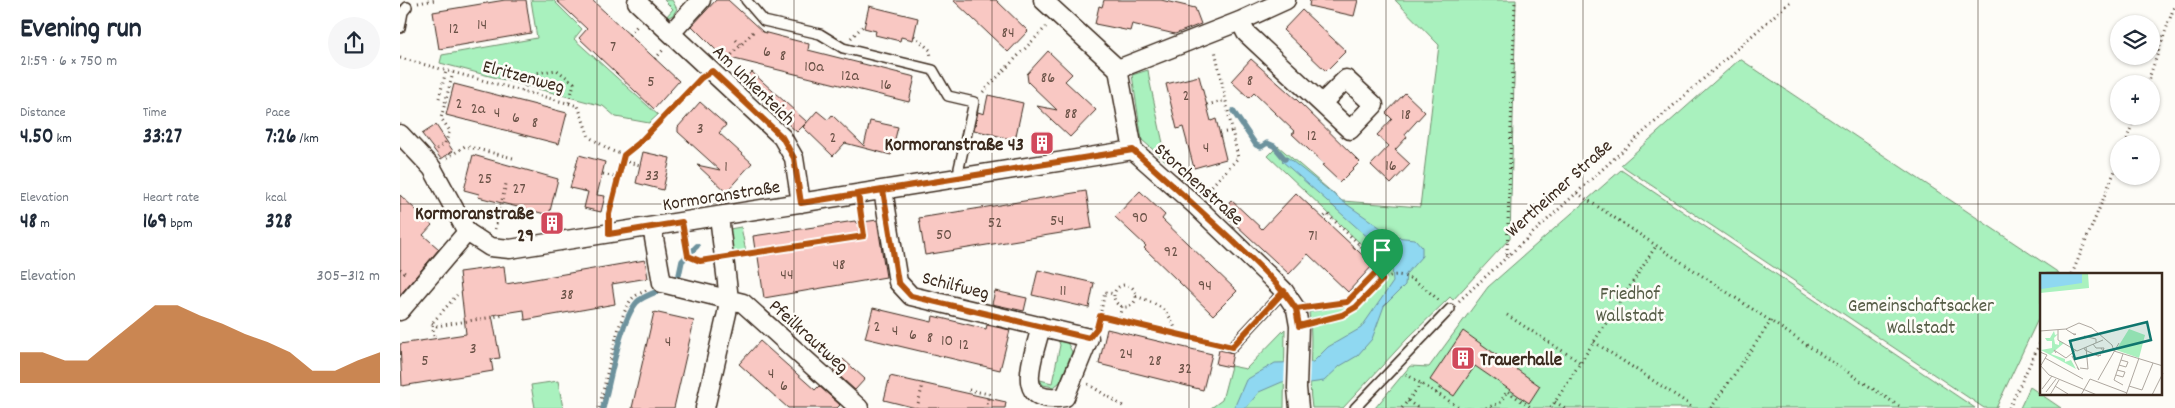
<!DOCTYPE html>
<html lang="en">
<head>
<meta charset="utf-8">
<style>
  :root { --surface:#fff; --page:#f6f6f7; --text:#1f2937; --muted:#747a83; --accent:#b45309 }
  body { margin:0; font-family:Dekko,sans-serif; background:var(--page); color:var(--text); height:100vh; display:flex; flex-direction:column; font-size:19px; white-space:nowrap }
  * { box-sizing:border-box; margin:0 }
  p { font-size:16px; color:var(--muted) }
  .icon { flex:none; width:28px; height:28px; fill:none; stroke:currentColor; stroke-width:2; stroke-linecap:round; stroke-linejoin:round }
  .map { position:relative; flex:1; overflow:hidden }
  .details { display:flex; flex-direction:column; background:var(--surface); width:400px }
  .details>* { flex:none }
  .buttons { position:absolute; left:1710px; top:15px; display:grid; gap:10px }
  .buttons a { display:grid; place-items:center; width:50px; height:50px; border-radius:50%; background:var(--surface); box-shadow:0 1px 4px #0004; font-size:25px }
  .pin { position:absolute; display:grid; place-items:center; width:42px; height:42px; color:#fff; margin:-51px -21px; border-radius:50% 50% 50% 0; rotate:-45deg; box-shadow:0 0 5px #0007 }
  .pin .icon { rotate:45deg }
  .round { display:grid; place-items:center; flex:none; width:52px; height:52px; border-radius:26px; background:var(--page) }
  .headline { display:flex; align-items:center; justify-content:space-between; height:85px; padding:0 20px }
  h1 { font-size:28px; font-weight:700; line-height:38px }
  .metrics { display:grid; grid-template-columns:repeat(3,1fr); gap:8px; height:85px; padding:5px 20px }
  .metrics div { display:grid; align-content:center }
  .metrics b { font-size:21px; font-weight:700 }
  .metrics small { font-size:14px; font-weight:400 }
  .metrics p { font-size:14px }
  .chart { height:140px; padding:10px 20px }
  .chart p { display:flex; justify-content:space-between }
  .chart svg { width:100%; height:90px; margin-top:5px; fill:var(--accent); opacity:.7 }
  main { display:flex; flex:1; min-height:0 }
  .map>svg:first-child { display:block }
  .green { fill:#a9f1be; stroke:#728e6e }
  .water { fill:#8fd8f1; stroke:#6d929d }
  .pier { fill:#fdfcf7 }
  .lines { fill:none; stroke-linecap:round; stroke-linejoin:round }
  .stream { stroke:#6d929d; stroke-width:5.5 }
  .building { fill:#f9c8c3; stroke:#3b2a1e }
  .lane-casing { stroke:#3b2a1e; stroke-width:12 }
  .street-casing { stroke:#3b2a1e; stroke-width:21 }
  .path { stroke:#3b2a1e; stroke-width:3; stroke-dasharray:1 4; stroke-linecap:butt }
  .lane { stroke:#fdfcf7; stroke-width:9 }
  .street { stroke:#fdfcf7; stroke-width:18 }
  .route-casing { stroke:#fff; stroke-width:10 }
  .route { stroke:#b45309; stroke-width:6 }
  .grid { fill:none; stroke:#3b2a1e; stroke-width:1; stroke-opacity:0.55 }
  .labels { text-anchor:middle; stroke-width:5; stroke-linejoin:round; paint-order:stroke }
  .number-label { font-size:16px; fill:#6a5247 }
  .street-label { font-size:19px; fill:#3b2a1e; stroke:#fdfcf7 }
  .poi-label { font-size:19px; font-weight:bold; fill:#3b2a1e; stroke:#fdfcf7; text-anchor:end }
  .park-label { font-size:19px; fill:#565c46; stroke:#fdfcf7 }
  .inset-road { fill:none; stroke:#afa8a0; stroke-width:1 }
  .view { fill:#0f766e; fill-opacity:0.15; stroke:#0f766e; stroke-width:2.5 }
  .inset-edge { fill:none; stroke:#3b2a1e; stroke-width:2.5 }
</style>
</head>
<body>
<main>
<section class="details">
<div class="headline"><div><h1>Evening run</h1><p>21:59 · 6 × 750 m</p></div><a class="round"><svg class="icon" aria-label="share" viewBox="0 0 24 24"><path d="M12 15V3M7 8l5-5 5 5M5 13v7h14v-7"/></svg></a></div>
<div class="metrics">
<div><p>Distance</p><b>4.50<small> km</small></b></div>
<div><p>Time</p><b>33:27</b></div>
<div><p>Pace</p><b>7:26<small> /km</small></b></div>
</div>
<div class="metrics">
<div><p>Elevation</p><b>48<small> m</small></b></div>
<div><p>Heart rate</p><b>169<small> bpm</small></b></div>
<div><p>kcal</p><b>328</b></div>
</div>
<div class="chart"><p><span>Elevation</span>305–312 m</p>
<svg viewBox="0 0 160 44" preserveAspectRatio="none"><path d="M0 44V29L10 29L20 33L30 33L40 24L50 15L60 6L70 6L80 11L90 15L100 20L110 24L120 29L130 38L140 38L150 33L160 29V44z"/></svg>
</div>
</section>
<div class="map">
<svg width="1775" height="408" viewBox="0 0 1775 408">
  <rect width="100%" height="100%" fill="#fdfcf7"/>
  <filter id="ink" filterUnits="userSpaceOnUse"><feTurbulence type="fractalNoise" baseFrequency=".02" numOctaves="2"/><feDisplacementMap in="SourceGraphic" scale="10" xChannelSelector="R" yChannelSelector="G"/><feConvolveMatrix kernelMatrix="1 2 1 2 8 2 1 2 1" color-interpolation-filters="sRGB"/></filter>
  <g filter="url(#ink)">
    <!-- green -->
    <path class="green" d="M 131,0 L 153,0 L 182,29 L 174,39 L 258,115 L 249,123 L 216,117 L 203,106 L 40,63 L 42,55 L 137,38 Z
      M 264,0 L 272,0 L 277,9 L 273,15 L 267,18 L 266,17 L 273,9 Z
      M 995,0 L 1116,0 L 1110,238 L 1053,300 L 1050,297 L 1007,339 L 943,408 L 912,408 C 907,376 914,344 909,312 L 952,304 L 983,271 L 981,263 L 868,156 L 878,146 L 942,201 L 1020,207 L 1039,45 Z
      M 1340,59 L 1659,273 L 1641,274 L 1641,313 L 1596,408 L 1584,408 L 1221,165 Z
      M 748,70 L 750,83 L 767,162 L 742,140 L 732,75 Z
      M 1221,170 L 1575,408 L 975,408 L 1010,366 L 1029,367 L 1088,287 Z
      M 341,227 L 346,252 L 328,255 L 324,230 Z
      M 885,329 L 884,408 L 811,408 L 822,400 L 831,366 L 846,369 Z
      M 657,336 L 665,338 L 672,352 L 660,382 L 654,387 L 643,385 L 640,380 L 652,383 L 660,345 Z
      M 158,381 L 163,408 L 135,408 L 131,385 Z
      M 1630,387 L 1661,408 L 1620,408 Z"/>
    <!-- water -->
    <path class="water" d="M 887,157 L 942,201 L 994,237 L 1015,239 L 1022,247 L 1022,256 L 1006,274 L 1005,285 L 984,306 L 972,339 L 957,356 L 940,366 L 924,381 L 910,383 L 882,382 L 859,392 L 846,408 L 834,408 L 846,380 L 875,363 L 913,362 L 928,347 L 961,328 L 993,282 L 992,267 L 980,248 L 882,161 Z"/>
    <!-- pier -->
    <path class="pier" d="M 885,359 L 910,360 L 909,386 L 884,385 Z"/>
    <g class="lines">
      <!-- stream -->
      <path class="stream" d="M 833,111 L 856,145 L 861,147 L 867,143 L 874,146 L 885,159
        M 271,282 L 279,275 L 282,261 L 297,246
        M 203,408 C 210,382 220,321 237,302 C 243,296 257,292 265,288"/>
    </g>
    <!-- building -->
    <path class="building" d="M 105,0 L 126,0 L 131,33 L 39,49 L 33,12 Z
      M 156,0 L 192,0 L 279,81 L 254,109 L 179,38 L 187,29 Z
      M 316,0 L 328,0 L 363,32 L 409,44 L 408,50 L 515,77 L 509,102 L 322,56 L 292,26 Z
      M 553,0 L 596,0 L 628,31 L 608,52 Z
      M 704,0 L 761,0 L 795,8 L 801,24 L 775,34 L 732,24 L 730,31 L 695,24 L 699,6 L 702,7 Z
      M 910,0 L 958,0 L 954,16 L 909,6 Z
      M 469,6 L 518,18 L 513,40 L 501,37 L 500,41 L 475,35 L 476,31 L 464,28 Z
      M 902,10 L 946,51 L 926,71 L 883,30 Z
      M 648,51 L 672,74 L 665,81 L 696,110 L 670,137 L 637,106 L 657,110 L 628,82 L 627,74 Z
      M 851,59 L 897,100 L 960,162 L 940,182 L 922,165 L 924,164 L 892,134 L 895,132 L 854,93 L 849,98 L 831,81 Z
      M 352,72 L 407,122 L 397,132 L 342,83 Z
      M 799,76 L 811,121 L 816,119 L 826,159 L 794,168 L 783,127 L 777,129 L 766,84 Z
      M 54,84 L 167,113 L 159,144 L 46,115 Z
      M 1005,93 L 1025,112 L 1005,134 L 1007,137 L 995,150 L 1010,164 L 991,184 L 971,165 L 989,146 L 977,135 L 992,119 L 986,113 Z
      M 588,95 L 623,103 L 615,140 L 574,130 L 578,112 L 584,114 Z
      M 300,102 L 326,125 L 319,133 L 352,163 L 326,192 L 297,165 L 320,170 L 278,132 L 278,127 Z
      M 417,111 L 428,120 L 432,115 L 464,146 L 470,121 L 498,127 L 491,155 L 445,143 L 433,156 L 403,127 Z
      M 36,125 L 53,151 L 41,159 L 22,134 Z
      M 243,152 L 270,158 L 263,190 L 236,183 Z
      M 73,155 L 158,179 L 149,215 L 78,197 L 79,194 L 64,190 Z
      M 179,155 L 205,162 L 197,195 L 205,196 L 201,212 L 184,208 L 188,192 L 170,188 Z
      M 686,191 L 692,228 L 525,255 L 519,218 Z
      M 740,191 L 765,215 L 762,219 L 837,291 L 813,315 L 744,248 L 746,246 L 715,217 Z
      M 896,193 L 973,265 L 948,292 L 908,254 L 889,274 L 821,211 L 831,200 L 862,229 Z
      M 0,195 L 32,225 L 23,235 L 39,249 L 0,295 Z
      M 477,220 L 486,277 L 364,298 L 357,250 L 355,250 L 353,236 L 455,221 L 456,223 Z
      M 245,260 L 248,278 L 212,284 L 215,304 L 125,320 L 124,310 L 92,315 L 100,358 L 91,359 L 93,371 L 2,386 L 0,344 L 66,334 L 59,272 L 104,266 L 106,284 Z
      M 638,270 L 694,283 L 689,308 L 632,295 Z
      M 595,291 L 627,298 L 624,311 L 592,304 Z
      M 473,308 L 532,322 L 533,316 L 586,329 L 587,325 L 610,330 L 600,370 L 465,338 Z
      M 254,312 L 294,321 L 283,369 L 274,408 L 232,408 Z
      M 707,329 L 812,354 L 803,390 L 699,364 Z
      M 1063,331 L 1140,386 L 1129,403 L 1075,366 L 1054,396 L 1030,380 Z
      M 360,341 L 415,390 L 419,386 L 440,405 L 437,408 L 388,408 L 339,364 Z
      M 819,350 L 833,353 L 830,367 L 816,364 Z
      M 443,359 L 465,379 L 455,390 L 433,370 Z
      M 490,376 L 606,402 L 605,408 L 516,408 L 484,400 Z"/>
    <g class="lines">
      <!-- lane casing -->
      <g class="lane-casing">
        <path id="lane" d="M 346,0 L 364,21 L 420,34 L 443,48 L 533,70 L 548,96 L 574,102 L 559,168 L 559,178
          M 0,28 L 3,12 L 7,7
          M 832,347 L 884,291
          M 955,408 L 1050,309"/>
      </g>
      <!-- street casing -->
      <g class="street-casing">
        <path id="street" d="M 239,0 L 237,2 L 382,137 L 394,158 L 401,203
          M 643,0 L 718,69 L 733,150 L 795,205 L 870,277 L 884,291 L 896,309 L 899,326 L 897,388 L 899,408
          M 840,21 L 846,33 L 950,130 L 974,105 L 946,79 L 922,103
          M 272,32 L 301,0
          M 718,69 L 840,21 L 886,0
          M 0,134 L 32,168 L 67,232 L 90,247 L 110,249 L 733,150
          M 483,190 L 498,282 L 511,296 L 689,338 L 665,397 C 610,406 634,358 641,326
          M 252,227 L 262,283 L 343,303 L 459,408
          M 0,311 L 67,232
          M 305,408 L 327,313 L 329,299 L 319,216"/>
      </g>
      <!-- path -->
      <path class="path" d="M 18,3 L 35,0
        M 229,35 L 237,26
        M 514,36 L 530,50 L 531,57
        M 451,38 L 465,24
        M 336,40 L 340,44
        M 0,58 L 178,106 L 189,137 L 212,151 L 224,155 L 209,216
        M 255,59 L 264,49
        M 325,62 L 355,30
        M 1747,84 L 1775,4
        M 122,91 L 135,73 L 157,70 L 174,83 L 169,103
        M 583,92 L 646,27
        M 39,98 L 46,71
        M 807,105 L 826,100
        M 820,133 L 832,131
        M 1725,144 L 1735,116
        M 37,149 L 45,143 L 50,131 L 41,118 L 53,73
        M 224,155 L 239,143 L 298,81
        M 47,158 L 65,146 L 113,158
        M 223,161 L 240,165
        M 203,174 L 218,178
        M 805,193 L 838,158 L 815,50
        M 1177,193 L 1502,408
        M 95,229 L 106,184
        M 285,239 L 287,255 L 300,261 L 308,260
        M 954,248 L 958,244
        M 1107,254 L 1115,0
        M 342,255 L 464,236 L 461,209
        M 0,269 L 7,275
        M 1672,274 L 1719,161
        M714 296a11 11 0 1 1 22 0a11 11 0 1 1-22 0Z
        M 736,296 C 759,305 770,309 777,335
        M 1059,301 L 1219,154 L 1392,0
        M 912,307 L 947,302 L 978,270 L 977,261 L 927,214 L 923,218
        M 1107,315 L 1181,363
        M 700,316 L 705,292 L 714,294
        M 718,322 L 722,306
        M 915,322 C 929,318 944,316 955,307 C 965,299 972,286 983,279 C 1005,266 1025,289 1041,302
        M 32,323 L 37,326 L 105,315
        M 698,324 L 700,316 L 820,344
        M 34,336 L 32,323 L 57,295
        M 1194,342 L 1289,404 L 1291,408
        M 1006,374 L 1060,408
        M 688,384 L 726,408
        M 569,390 L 589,394 L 586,408
        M 1036,393 L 1041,387
        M 1008,401 L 1018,408
        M 1155,402 L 1165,408
        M 199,408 C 205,385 218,316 231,300 C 235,295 241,293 247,290
        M 517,408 L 524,380
        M 1002,408 L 1021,384
        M 1086,408 L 1100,403 L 1107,391 L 1132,408
        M 1151,408 L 1256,246
        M 1311,408 L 1371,321
        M 1609,408 L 1641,341"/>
      <!-- lane -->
      <use href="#lane" class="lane"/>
      <!-- street -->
      <use href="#street" class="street"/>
    </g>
  </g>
  <g class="lines" filter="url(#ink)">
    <!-- route casing -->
    <g class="route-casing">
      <path id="route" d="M 982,280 L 979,276 L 978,270 L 947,302 L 896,309 C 878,283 856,263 833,241 C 800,210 767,180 733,150 L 401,203 L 394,158 L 382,137 L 312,71 L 301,78 L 239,143 L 224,155 L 209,214 L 209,234 L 282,222 L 288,256 L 300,261 L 464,236 L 458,194 L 483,190 L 498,282 L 511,296 L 689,338 L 697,328 L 700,316 L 832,347 L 884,291 L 896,309 L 899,326 L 942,315 L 956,307 L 982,280"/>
    </g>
    <!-- route -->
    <use href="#route" class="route"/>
  </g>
  <!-- grid -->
  <path class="grid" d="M 197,0 L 197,408M 394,0 L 394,408M 592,0 L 592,408M 789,0 L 789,408M 986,0 L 986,408M 1183,0 L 1183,408M 1381,0 L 1381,408M 1578,0 L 1578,408M 0,204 L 1775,204"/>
  <!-- icons -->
  <defs>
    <g id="building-square" transform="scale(1.25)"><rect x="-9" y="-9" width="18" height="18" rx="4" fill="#d1495b" stroke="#fdfcf7"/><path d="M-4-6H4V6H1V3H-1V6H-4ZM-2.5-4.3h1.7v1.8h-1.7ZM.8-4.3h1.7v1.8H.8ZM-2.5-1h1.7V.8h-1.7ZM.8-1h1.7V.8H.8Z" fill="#fff"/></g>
  </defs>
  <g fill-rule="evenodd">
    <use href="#building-square" x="642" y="143"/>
    <use href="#building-square" x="152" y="223"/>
    <use href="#building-square" x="1063" y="358"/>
  </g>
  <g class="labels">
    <!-- number labels -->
    <g class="number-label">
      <text x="82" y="29">14</text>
      <text x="54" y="33">12</text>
      <text x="608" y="37">84</text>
      <text x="213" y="51">7</text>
      <text x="367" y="56">6</text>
      <text x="383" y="60">8</text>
      <text x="414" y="71">10a</text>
      <text x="450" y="80">12a</text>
      <text x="648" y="82">86</text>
      <text x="850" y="85">8</text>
      <text x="251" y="86">5</text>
      <text x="486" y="89">16</text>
      <text x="786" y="100">2</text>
      <text x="59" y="108">2</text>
      <text x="78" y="113">2a</text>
      <text x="97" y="117">4</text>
      <text x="671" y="118">88</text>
      <text x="1006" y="119">18</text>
      <text x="116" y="122">6</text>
      <text x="135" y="127">8</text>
      <text x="300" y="133">3</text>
      <text x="912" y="140">12</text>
      <text x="433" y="142">2</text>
      <text x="806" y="152">4</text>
      <text x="991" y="170">16</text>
      <text x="326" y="171">1</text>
      <text x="252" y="180">33</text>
      <text x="85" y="183">25</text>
      <text x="119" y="193">27</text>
      <text x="740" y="222">90</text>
      <text x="657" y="225">54</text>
      <text x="595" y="227">52</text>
      <text x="544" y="239">50</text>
      <text x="913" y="240">71</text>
      <text x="771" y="256">92</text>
      <text x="439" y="269">48</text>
      <text x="387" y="279">44</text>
      <text x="805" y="290">94</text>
      <text x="663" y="295">11</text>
      <text x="167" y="299">38</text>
      <text x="477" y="331">2</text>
      <text x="495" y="335">4</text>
      <text x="513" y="339">6</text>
      <text x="530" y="342">8</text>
      <text x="547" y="345">10</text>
      <text x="268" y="346">4</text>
      <text x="564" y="349">12</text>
      <text x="73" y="353">3</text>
      <text x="726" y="358">24</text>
      <text x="25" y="365">5</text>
      <text x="755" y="365">28</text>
      <text x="785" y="373">32</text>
      <text x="371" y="378">4</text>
      <text x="384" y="390">6</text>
    </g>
    <!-- street labels -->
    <g class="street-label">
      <text transform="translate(124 75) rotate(15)" y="7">Elritzenweg</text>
      <text transform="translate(355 84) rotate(44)" y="7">Am Unkenteich</text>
      <text transform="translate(800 183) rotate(42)" y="7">Storchenstraße</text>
      <text transform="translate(1158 187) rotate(-42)" y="7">Wertheimer Straße</text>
      <text transform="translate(321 194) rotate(-9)" y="7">Kormoranstraße</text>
      <text transform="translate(556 284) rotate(14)" y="7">Schilfweg</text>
      <text transform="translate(410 335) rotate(42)" y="7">Pfeilkrautweg</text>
    </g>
    <!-- poi labels -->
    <g class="poi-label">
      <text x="624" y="150">Kormoranstraße 43</text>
      <text x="134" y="219">Kormoranstraße<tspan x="134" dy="22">29</tspan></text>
      <text x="1080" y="365" text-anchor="start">Trauerhalle</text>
    </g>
    <!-- park labels -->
    <g class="park-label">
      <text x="1230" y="299">Friedhof<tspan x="1230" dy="22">Wallstadt</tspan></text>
      <text x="1521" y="311">Gemeinschaftsacker<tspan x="1521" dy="22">Wallstadt</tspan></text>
    </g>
  </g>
  <!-- overview -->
  <g transform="translate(1640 273)">
    <rect width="122" height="122" fill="#fdfcf7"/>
    <path d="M 0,0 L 48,0 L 49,15 L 0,20 ZM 89,56 L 105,62 L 99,85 L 76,77 ZM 14,58 L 15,62 L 18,61 L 14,65 L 15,71 L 19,72 L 19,68 L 24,70 L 11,81 L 25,86 L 25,89 L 31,87 L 36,96 L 1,77 L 12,75 L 12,68 L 7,68 L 5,65 L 10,65 Z" fill="#a9f1be"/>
    <path d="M 0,0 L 42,0 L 42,10 L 1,16 Z" fill="#8fd8f1"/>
    <path class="inset-road" d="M 26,56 L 27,57 L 35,62 L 36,61 L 33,61M 18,57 L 18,67 L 37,78 L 63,67M 0,58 L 26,56 L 39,50 L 52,55 L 72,72 L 74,78M 44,63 L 56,66 L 56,70M 53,71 L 56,75 L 64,75 L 63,78 L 61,75M 44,75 L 45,77 L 58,83 L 61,82 L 58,83M 74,78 L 123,93M 0,79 L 7,82 L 0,94M 16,80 L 14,77 L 26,85 L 36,77M 83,81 L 74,107 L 83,112M 32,83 L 39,97 L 37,94M 5,85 L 43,106M 0,92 L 9,102 L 57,122M 79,92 L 86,94 L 88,89 L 81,87M 40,95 L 48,96 L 46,74M 76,102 L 83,104 L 85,99 L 77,97M 58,107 L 79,70M 15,113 L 28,121M 89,113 L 102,117 L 113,90M 2,116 L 12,103M 6,119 L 16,106M 10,122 L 19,107M 41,122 L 50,106 L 87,120M 86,122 L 99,85M 112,122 L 123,100"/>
    <path class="view" d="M 107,49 L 111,67 L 35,86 L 30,68 Z"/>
    <rect width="122" height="122" class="inset-edge"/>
  </g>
</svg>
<div class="buttons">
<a><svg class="icon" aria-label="layers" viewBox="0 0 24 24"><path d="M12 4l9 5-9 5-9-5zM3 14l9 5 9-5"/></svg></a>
<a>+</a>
<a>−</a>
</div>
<div class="pin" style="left:982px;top:280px;background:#1e9e55"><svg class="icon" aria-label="arrive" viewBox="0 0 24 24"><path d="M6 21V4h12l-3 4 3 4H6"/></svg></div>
</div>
</main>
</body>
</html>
